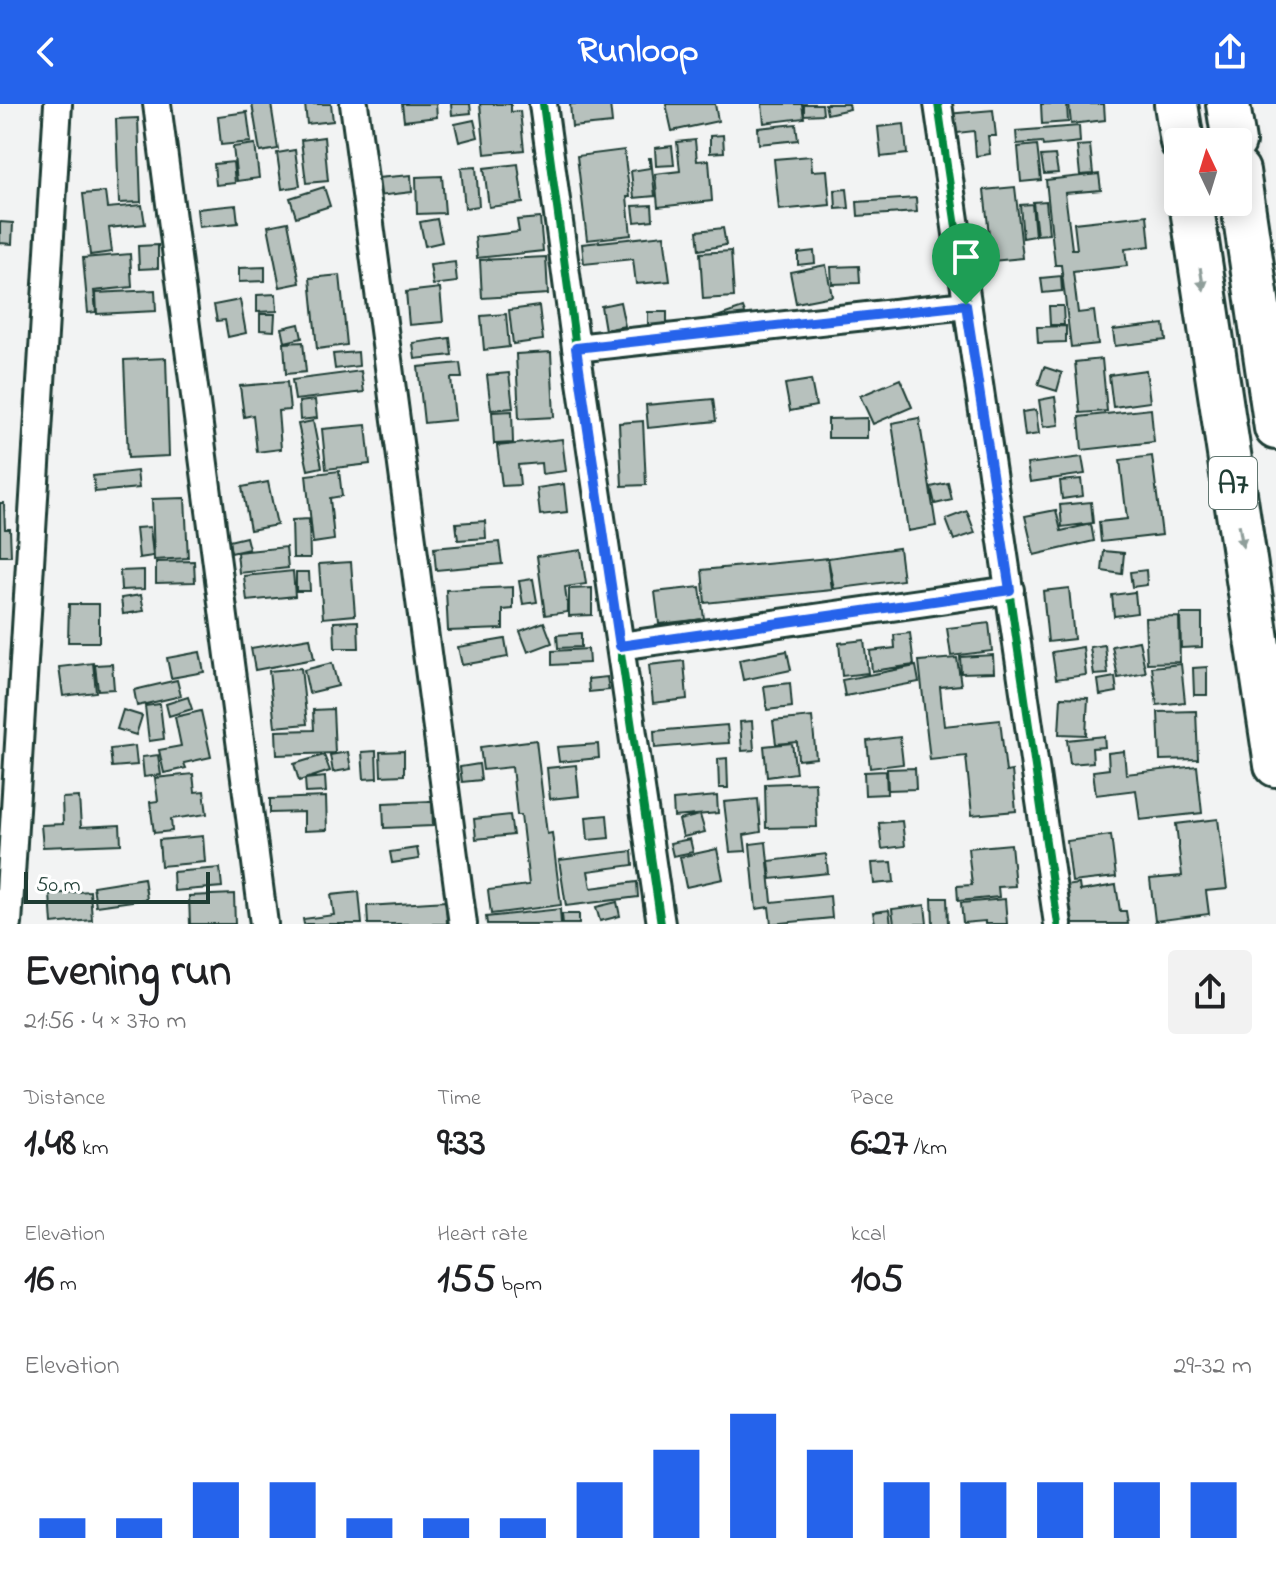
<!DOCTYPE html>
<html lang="en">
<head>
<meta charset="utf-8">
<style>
  :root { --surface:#fff; --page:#f2f2f2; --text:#202124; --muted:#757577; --accent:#2563eb }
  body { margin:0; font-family:"Indie Flower",sans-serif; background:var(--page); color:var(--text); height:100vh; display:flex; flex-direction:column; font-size:30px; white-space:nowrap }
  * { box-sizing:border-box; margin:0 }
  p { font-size:26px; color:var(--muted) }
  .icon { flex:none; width:44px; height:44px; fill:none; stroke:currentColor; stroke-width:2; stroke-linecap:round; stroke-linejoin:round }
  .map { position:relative; height:820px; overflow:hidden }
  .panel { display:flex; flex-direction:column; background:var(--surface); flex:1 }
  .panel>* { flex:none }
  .needle { width:52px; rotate:356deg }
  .buttons { position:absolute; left:1164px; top:24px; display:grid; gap:16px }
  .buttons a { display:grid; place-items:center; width:88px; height:88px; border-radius:8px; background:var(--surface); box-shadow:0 4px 20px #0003; font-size:40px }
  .scale { position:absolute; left:24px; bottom:20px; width:186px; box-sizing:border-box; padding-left:8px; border:4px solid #1f3d34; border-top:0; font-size:22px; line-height:28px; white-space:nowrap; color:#1f3d34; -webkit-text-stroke:6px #fff; paint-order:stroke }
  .pin { position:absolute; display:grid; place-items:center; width:68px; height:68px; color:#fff; margin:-82px -34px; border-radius:50% 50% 50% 0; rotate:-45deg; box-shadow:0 0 8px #0007 }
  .pin .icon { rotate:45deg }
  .round { display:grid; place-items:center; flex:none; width:84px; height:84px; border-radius:8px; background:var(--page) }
  .overview { display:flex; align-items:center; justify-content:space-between; height:136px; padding:0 24px }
  h1 { font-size:44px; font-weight:800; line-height:60px }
  .stats { display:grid; grid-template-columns:repeat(3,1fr); gap:12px; height:136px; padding:8px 24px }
  .stats div { display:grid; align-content:center }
  .stats b { font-size:40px; font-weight:800 }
  .stats small { font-size:22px; font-weight:400 }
  .stats p { font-size:22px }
  .chart { height:224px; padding:16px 24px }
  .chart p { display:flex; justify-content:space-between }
  .chart svg { width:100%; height:144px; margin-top:8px; stroke:var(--accent); stroke-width:6 }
  header { display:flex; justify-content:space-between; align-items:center; height:104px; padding:0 24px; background:var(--accent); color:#fff; font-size:36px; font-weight:800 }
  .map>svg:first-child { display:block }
  .building { fill:#b7c1bd; stroke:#1f3d34; stroke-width:2 }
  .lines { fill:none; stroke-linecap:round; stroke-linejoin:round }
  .minor-casing { stroke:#1f3d34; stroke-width:32 }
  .trunk-casing { stroke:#1f3d34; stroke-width:48 }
  .minor { stroke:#fff; stroke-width:26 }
  .trunk { stroke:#fff; stroke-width:42 }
  .cycleway-casing { stroke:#fff; stroke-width:13 }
  .cycleway { stroke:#00873e; stroke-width:8 }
  .oneway { fill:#8f9e9a }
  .route-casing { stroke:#fff; stroke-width:16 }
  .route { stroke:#2563eb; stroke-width:10 }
  .labels { text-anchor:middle; stroke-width:6; stroke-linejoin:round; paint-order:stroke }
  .shield { fill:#fff; stroke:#627771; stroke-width:2 }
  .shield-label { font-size:30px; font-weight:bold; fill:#1f3d34 }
</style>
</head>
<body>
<header><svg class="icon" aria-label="back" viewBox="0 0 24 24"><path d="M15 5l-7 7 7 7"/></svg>Runloop<svg class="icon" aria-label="share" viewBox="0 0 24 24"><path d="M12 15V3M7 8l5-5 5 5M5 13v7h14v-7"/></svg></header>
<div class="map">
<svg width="1276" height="820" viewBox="0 0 1276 820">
  <rect width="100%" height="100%" fill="#f2f3f3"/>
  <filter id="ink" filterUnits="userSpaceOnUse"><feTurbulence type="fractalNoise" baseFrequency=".0125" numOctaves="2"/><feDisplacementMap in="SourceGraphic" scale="16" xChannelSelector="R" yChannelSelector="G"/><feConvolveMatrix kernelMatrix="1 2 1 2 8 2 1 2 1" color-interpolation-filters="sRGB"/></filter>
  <g filter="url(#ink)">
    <!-- building -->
    <path class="building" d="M 252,0 L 271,0 L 278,45 L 260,48 Z
      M 305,0 L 331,0 L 333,17 L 307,20 Z
      M 402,0 L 436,0 L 437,13 L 404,17 Z
      M 451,0 L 470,0 L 471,9 L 452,11 Z
      M 480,0 L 511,0 L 511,8 L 520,7 L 524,46 L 485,50 Z
      M 570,0 L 610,0 L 612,19 L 572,23 Z
      M 666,0 L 715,0 L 718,17 L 672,27 Z
      M 762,0 L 802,0 L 804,14 L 764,19 Z
      M 804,0 L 822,0 L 823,10 L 804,11 Z
      M 825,0 L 849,0 L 850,5 L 827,10 Z
      M 1041,0 L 1067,0 L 1068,18 L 1042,20 Z
      M 1069,0 L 1104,0 L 1105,16 L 1071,20 Z
      M 993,6 L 996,32 L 988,32 L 990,50 L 976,52 L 974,27 L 949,30 L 947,10 Z
      M 247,8 L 251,38 L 221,41 L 218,12 Z
      M 138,14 L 141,98 L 119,99 L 116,15 Z
      M 474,16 L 478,33 L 459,38 L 455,20 Z
      M 796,20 L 798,36 L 759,40 L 758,24 Z
      M 904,20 L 907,50 L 881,53 L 878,23 Z
      M 1079,22 L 1080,38 L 1043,42 L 1042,38 L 1017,40 L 1016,27 Z
      M 723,31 L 724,48 L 710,49 L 710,32 Z
      M 324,33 L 328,77 L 306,79 L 301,36 Z
      M 695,36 L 697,57 L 709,56 L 712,97 L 658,103 L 655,70 L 680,67 L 677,38 Z
      M 255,40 L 259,74 L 237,77 L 233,43 Z
      M 1037,41 L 1041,76 L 1021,78 L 1018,43 Z
      M 1090,41 L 1093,70 L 1080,71 L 1077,42 Z
      M 672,42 L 674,61 L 656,62 L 655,44 Z
      M 295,46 L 300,82 L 282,85 L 277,49 Z
      M 624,46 L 630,93 L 627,93 L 631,131 L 587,136 L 577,52 Z
      M 1055,51 L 1058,69 L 1044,70 L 1041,52 Z
      M 811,52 L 812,67 L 827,66 L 830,101 L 779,106 L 774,55 Z
      M 649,54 L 651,54 L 655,92 L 634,94 L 631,67 L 650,64 Z
      M 233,58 L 235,79 L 216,81 L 214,60 Z
      M 518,60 L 523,99 L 489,103 L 484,64 Z
      M 476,63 L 479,102 L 465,104 L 461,64 Z
      M 1099,70 L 1101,86 L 1065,89 L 1072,145 L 1077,145 L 1074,119 L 1147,111 L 1150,142 L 1125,145 L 1127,162 L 1073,168 L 1078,209 L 1094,207 L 1098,240 L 1071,243 L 1061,161 L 1055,161 L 1046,76 Z
      M 411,71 L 412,88 L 378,92 L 377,74 Z
      M 442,72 L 445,109 L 417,110 L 416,73 Z
      M 324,83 L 330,102 L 296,113 L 290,94 Z
      M 1015,83 L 1023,154 L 992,157 L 984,86 Z
      M 847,85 L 849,104 L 836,105 L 835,86 Z
      M 105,88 L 107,104 L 142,101 L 145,120 L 109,124 L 112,148 L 90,151 L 83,90 Z
      M 916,94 L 917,108 L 858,112 L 857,98 Z
      M 1046,97 L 1049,130 L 1037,131 L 1033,98 Z
      M 1032,100 L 1035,132 L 1023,134 L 1020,101 Z
      M 236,101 L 238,119 L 199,123 L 197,105 Z
      M 652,101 L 653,116 L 635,118 L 633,102 Z
      M 540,114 L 543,147 L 477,154 L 475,133 L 519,128 L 517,116 Z
      M 437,115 L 442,138 L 425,142 L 420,118 Z
      M 0,118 L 13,119 L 12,140 L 0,139 Z
      M 288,118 L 300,179 L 280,183 L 268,122 Z
      M 723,124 L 726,141 L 699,146 L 697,127 Z
      M 664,131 L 670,177 L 636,180 L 633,155 L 584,160 L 582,140 Z
      M 158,141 L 158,164 L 139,165 L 138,142 Z
      M 731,147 L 734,193 L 703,195 L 700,149 Z
      M 814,147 L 815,159 L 798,161 L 798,149 Z
      M 130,150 L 132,183 L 94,187 L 96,208 L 88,209 L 83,154 Z
      M 546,153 L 548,190 L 482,194 L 480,156 Z
      M 455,158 L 457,178 L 433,181 L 430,161 Z
      M 826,161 L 832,192 L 796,199 L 790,168 Z
      M 859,162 L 860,179 L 832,180 L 831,163 Z
      M 265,163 L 265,177 L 239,178 L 239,164 Z
      M 340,171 L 347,241 L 317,245 L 310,174 Z
      M 1061,172 L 1062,187 L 1043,189 L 1041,174 Z
      M 440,184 L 443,218 L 409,221 L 406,188 Z
      M 155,186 L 156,207 L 97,210 L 96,189 Z
      M 276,190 L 277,207 L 257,208 L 257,191 Z
      M 240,196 L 246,229 L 228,233 L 225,216 L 217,217 L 214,201 Z
      M 620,198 L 625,222 L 605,226 L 601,202 Z
      M 539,202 L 543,236 L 513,240 L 509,206 Z
      M 1049,202 L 1063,202 L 1064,221 L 1050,221 Z
      M 743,204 L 748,217 L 690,222 Z
      M 648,208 L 667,208 L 667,224 L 648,223 Z
      M 260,210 L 275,210 L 274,227 L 260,226 Z
      M 506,210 L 509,243 L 484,246 L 481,212 Z
      M 299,220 L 302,234 L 285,238 L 282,224 Z
      M 1164,220 L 1166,236 L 1115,242 L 1113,226 Z
      M 1066,222 L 1066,238 L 1038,239 L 1037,223 Z
      M 450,234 L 452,251 L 415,255 L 413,239 Z
      M 303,238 L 306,268 L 286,270 L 284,239 Z
      M 358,248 L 359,262 L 335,265 L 333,250 Z
      M 551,248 L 554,313 L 519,315 L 516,250 Z
      M 166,254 L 169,352 L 128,354 L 124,256 Z
      M 1102,255 L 1107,307 L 1080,309 L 1075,258 Z
      M 460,259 L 462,274 L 451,274 L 455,316 L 424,319 L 418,263 Z
      M 1044,263 L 1062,269 L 1057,287 L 1038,281 Z
      M 1146,266 L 1150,298 L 1113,303 L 1109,271 Z
      M 361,267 L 364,288 L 295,296 L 292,276 Z
      M 509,269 L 513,304 L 491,306 L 487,271 Z
      M 900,275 L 912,303 L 873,320 L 860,292 Z
      M 811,276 L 816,302 L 790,307 L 785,280 Z
      M 287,278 L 290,306 L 278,307 L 281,345 L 257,348 L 253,311 L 244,313 L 240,282 Z
      M 1055,293 L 1059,321 L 1043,323 L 1039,296 Z
      M 713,295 L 716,317 L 648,324 L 646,301 Z
      M 315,296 L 317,314 L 300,316 L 299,298 Z
      M 1151,305 L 1154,338 L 1082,346 L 1079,313 Z
      M 1036,306 L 1039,330 L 1025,332 L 1022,308 Z
      M 512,307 L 513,339 L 494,340 L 492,308 Z
      M 867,314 L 867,334 L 828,334 L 828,315 Z
      M 919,314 L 936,422 L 908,427 L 892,319 Z
      M 313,317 L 322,363 L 308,366 L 298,320 Z
      M 643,317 L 646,381 L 622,382 L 619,319 Z
      M 366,321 L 370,360 L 326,365 L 322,325 Z
      M 562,335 L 566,367 L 542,370 L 541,359 L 518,361 L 520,381 L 502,382 L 497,342 Z
      M 1152,352 L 1162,431 L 1101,438 L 1099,418 L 1127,415 L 1120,356 Z
      M 1082,353 L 1085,370 L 1030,378 L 1027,360 Z
      M 137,367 L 139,384 L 95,388 L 93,372 Z
      M 339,367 L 342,392 L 330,394 L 334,436 L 313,439 L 306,371 Z
      M 1081,375 L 1083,392 L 1062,395 L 1060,377 Z
      M 268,378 L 277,421 L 250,426 L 242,383 Z
      M 948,379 L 952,396 L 935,400 L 931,383 Z
      M 564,380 L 567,408 L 540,411 L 537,384 Z
      M 185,394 L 188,454 L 154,456 L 152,395 Z
      M 1091,398 L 1093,419 L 1062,423 L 1060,401 Z
      M 0,399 L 4,399 L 5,425 L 10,425 L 11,452 L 0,452 Z
      M 1056,406 L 1061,427 L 1091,420 L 1094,437 L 1034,451 L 1025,412 Z
      M 967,407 L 975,429 L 954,436 L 946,415 Z
      M 309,415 L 310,454 L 293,454 L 292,416 Z
      M 485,417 L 486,434 L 458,436 L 456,419 Z
      M 150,423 L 153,452 L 139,454 L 136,424 Z
      M 246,433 L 249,445 L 231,449 L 229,437 Z
      M 499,438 L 502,460 L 436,466 L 434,444 Z
      M 286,443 L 288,464 L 239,469 L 237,448 Z
      M 899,444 L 903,476 L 834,485 L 828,454 Z
      M 581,446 L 586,480 L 565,483 L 568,508 L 545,511 L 537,452 Z
      M 1104,447 L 1124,449 L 1122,470 L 1102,467 Z
      M 828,454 L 832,486 L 705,499 L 702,466 Z
      M 194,457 L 195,478 L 156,479 L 156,458 Z
      M 351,458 L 355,511 L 323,514 L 319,460 Z
      M 144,466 L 144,485 L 121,486 L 120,467 Z
      M 1146,466 L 1147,481 L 1132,483 L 1130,468 Z
      M 293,467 L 295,492 L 247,497 L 244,472 Z
      M 296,468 L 309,468 L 310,487 L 296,487 Z
      M 533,475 L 537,498 L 523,500 L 519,477 Z
      M 513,483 L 513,505 L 503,506 L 503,525 L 448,527 L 446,486 Z
      M 700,483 L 704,515 L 659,520 L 655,488 Z
      M 592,484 L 592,511 L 569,512 L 569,485 Z
      M 1069,484 L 1074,535 L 1048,538 L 1043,487 Z
      M 1135,488 L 1137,509 L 1114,512 L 1112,491 Z
      M 141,491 L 144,507 L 123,510 L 121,494 Z
      M 69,500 L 99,500 L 99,538 L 68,538 Z
      M 1180,510 L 1202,510 L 1202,543 L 1181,544 Z
      M 1179,513 L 1180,558 L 1147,559 L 1145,514 Z
      M 358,517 L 359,544 L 335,544 L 334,518 Z
      M 544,518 L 552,539 L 528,548 L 520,527 Z
      M 989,519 L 992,547 L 951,552 L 947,524 Z
      M 581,529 L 581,543 L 558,544 L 557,531 Z
      M 910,529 L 914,561 L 872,567 L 870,547 L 895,544 L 894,531 Z
      M 310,534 L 314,555 L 255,566 L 251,544 Z
      M 505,535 L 508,553 L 462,561 L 458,543 Z
      M 864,536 L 868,569 L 842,572 L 839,539 Z
      M 1139,537 L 1146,569 L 1118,574 L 1112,542 Z
      M 1105,541 L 1108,570 L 1094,571 L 1090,543 Z
      M 1083,543 L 1086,571 L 1056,575 L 1052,548 Z
      M 588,545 L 589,559 L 552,561 L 552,547 Z
      M 787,547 L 791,566 L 743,576 L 739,556 Z
      M 200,548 L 204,568 L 171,574 L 167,554 Z
      M 993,551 L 994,568 L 961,569 L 960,553 Z
      M 957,554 L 961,581 L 940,583 L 944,622 L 1000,616 L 1006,668 L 1012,667 L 1016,707 L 972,711 L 966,652 L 930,656 L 919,557 Z
      M 684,557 L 687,595 L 653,599 L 649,561 Z
      M 93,559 L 96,588 L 63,592 L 59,563 Z
      M 332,559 L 338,582 L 309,589 L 304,566 Z
      M 112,560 L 114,585 L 98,586 L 95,561 Z
      M 1181,560 L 1185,598 L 1157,601 L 1152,563 Z
      M 916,562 L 919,578 L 845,592 L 842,576 Z
      M 1207,563 L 1207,591 L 1194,591 L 1193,564 Z
      M 301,564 L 307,620 L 275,623 L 269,567 Z
      M 607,573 L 609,586 L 589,588 L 588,575 Z
      M 1115,573 L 1117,588 L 1100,591 L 1098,576 Z
      M 177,576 L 181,592 L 137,602 L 134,586 Z
      M 790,579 L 792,603 L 767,606 L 764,582 Z
      M 188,593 L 192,605 L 169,612 L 166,600 Z
      M 1061,593 L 1088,594 L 1086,631 L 1059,630 Z
      M 160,600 L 164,635 L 149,637 L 145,602 Z
      M 333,605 L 335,649 L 277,651 L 276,627 L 314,626 L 313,606 Z
      M 123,606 L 142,612 L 136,631 L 117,625 Z
      M 201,607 L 211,653 L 184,659 L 186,664 L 164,669 L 159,646 L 181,642 L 175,613 Z
      M 1196,607 L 1198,655 L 1160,656 L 1158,608 Z
      M 812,613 L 816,654 L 798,656 L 797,638 L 776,640 L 773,617 Z
      M 752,617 L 754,646 L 742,647 L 740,618 Z
      M 727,621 L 729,639 L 712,640 L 712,639 L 655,644 L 654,627 Z
      M 1104,632 L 1105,643 L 1092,644 L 1093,658 L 1070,660 L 1067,636 Z
      M 900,633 L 903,660 L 870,664 L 867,637 Z
      M 536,636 L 547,730 L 552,729 L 561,801 L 491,810 L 488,786 L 529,781 L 521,711 L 517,711 L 512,663 L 483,666 L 480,643 Z
      M 792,639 L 796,669 L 767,673 L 764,642 Z
      M 598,640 L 599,654 L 559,658 L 557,643 Z
      M 135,642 L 137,661 L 112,663 L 110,645 Z
      M 376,647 L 377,674 L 364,675 L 362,648 Z
      M 404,647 L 404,671 L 381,672 L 380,648 Z
      M 1124,647 L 1126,670 L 1197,662 L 1202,709 L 1140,716 L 1136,686 L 1096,691 L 1093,667 L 1109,665 L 1108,649 Z
      M 348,648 L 351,665 L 333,668 L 330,651 Z
      M 158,651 L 161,671 L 144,673 L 142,653 Z
      M 324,651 L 330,667 L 299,677 L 294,660 Z
      M 727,654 L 728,684 L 719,684 L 718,655 Z
      M 479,660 L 481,676 L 462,678 L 460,663 Z
      M 576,661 L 579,692 L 550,695 L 547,664 Z
      M 915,664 L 916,685 L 888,686 L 887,665 Z
      M 886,667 L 887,690 L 865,691 L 864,668 Z
      M 193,670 L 195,688 L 204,687 L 207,710 L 171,715 L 172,727 L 154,729 L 150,698 L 158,697 L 155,674 Z
      M 325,673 L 326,688 L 306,689 L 305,675 Z
      M 815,678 L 817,723 L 766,724 L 765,680 Z
      M 717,692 L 718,709 L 674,713 L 673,696 Z
      M 79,693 L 81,723 L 120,721 L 121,740 L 43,743 L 41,721 L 63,720 L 62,694 Z
      M 326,693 L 327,726 L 304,727 L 304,708 L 270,709 L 270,695 Z
      M 758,695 L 761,728 L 744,731 L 746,747 L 730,748 L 724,698 Z
      M 432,697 L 433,722 L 384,724 L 383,699 Z
      M 510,711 L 513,731 L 476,735 L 474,715 Z
      M 607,711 L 609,734 L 588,736 L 586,713 Z
      M 700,711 L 705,728 L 683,733 L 679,716 Z
      M 1218,715 L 1227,785 L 1206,787 L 1209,810 L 1155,817 L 1150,775 L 1182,772 L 1176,720 Z
      M 902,717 L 905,742 L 882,745 L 879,719 Z
      M 1111,731 L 1116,773 L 1072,778 L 1067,737 Z
      M 203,732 L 205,758 L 161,762 L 159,736 Z
      M 690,735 L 693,748 L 673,752 L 670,739 Z
      M 766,738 L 772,798 L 830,792 L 832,814 L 771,820 L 769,803 L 756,805 L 750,740 Z
      M 1011,740 L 1015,782 L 998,783 L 999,793 L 958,797 L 957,782 L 972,781 L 968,744 Z
      M 417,744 L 419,755 L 392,759 L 390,748 Z
      M 717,745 L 723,775 L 686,783 L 680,753 Z
      M 632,747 L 633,761 L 588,767 L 591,784 L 637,778 L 638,793 L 566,802 L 559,756 Z
      M 826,750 L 828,769 L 771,775 L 769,757 Z
      M 892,758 L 894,778 L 874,780 L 872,759 Z
      M 220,764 L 222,783 L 174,787 L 173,768 Z
      M 144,774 L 147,795 L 96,802 L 93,782 Z
      M 1079,780 L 1080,787 L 1116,781 L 1120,807 L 1126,807 L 1128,820 L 1071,820 L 1069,803 L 1059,783 Z
      M 90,787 L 92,816 L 52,820 L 50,790 Z
      M 359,788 L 362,820 L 304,820 L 303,815 L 334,811 L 331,791 Z
      M 234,790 L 235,820 L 190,820 L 189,792 Z
      M 932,794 L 947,794 L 948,820 L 933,820 Z
      M 1005,795 L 1007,820 L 985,820 L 985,817 L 963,819 L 961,799 Z
      M 446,797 L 447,820 L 368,820 L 367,802 Z
      M 617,798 L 620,812 L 600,817 L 596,803 Z
      M 925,801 L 927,820 L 894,820 L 892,805 Z
      M 560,805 L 561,820 L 487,820 L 486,813 Z
      M 889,806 L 891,820 L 875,820 L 873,808 Z
      M 562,810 L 579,810 L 579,820 L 563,820 Z"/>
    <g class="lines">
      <!-- minor casing -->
      <g class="minor-casing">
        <path id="minor" d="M 157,0 L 264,820
          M 354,0 L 463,820
          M 543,0 L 576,244 L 661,820
          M 938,0 L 1058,820
          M 576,244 L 966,201
          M 620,542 L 1010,486
          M 8,820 L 58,0"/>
      </g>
      <!-- trunk casing -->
      <g class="trunk-casing">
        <path id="trunk" d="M 1176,0 L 1182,38
          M 1228,0 L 1234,38
          M 1238,67 L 1276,324
          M 1191,98 L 1276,661"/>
      </g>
      <!-- minor -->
      <use href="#minor" class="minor"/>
      <!-- trunk -->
      <use href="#trunk" class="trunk"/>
      <!-- cycleway casing -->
      <g class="cycleway-casing">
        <path id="cycleway" d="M 543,0 L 576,244 L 661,820
          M 938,0 L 1058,820"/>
      </g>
      <!-- cycleway -->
      <use href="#cycleway" class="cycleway"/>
    </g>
    <!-- one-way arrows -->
    <defs><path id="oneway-solid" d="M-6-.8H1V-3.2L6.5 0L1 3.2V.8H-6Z" transform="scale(2)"/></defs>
    <g class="oneway">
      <use href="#oneway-solid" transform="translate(1202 175) rotate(81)"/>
      <use href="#oneway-solid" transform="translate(1241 432) rotate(81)"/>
    </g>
  </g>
  <g class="lines" filter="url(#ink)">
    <!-- route casing -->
    <g class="route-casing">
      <path id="route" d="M 966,201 L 1010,486 L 620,542 L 576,244 Z"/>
    </g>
    <!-- route -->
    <use href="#route" class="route"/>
  </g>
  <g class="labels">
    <!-- shield labels -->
    <rect class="shield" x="1209" y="353" width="48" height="52" rx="6"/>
    <g class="shield-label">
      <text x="1233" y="389">A7</text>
    </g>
  </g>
</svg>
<div class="buttons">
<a><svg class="needle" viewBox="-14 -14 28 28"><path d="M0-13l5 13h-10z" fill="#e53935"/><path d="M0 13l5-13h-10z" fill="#757577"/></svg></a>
</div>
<div class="scale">50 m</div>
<div class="pin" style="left:966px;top:201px;background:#1e9e55"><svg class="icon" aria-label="arrive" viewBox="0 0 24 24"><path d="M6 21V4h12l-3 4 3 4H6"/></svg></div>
</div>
<section class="panel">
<div class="overview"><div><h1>Evening run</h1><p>21:56 · 4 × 370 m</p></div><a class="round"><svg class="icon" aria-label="share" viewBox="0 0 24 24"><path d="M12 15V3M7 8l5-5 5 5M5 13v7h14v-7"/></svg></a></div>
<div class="stats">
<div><p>Distance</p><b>1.48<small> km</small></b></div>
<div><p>Time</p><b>9:33</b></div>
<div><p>Pace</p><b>6:27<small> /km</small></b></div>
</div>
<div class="stats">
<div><p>Elevation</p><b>16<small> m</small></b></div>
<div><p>Heart rate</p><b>155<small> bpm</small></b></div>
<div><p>kcal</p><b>105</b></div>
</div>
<div class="chart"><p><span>Elevation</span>29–32 m</p>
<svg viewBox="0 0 160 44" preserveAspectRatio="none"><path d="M5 44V38M15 44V38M25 44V27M35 44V27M45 44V38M55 44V38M65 44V38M75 44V27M85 44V17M95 44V6M105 44V17M115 44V27M125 44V27M135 44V27M145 44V27M155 44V27"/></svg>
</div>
</section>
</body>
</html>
